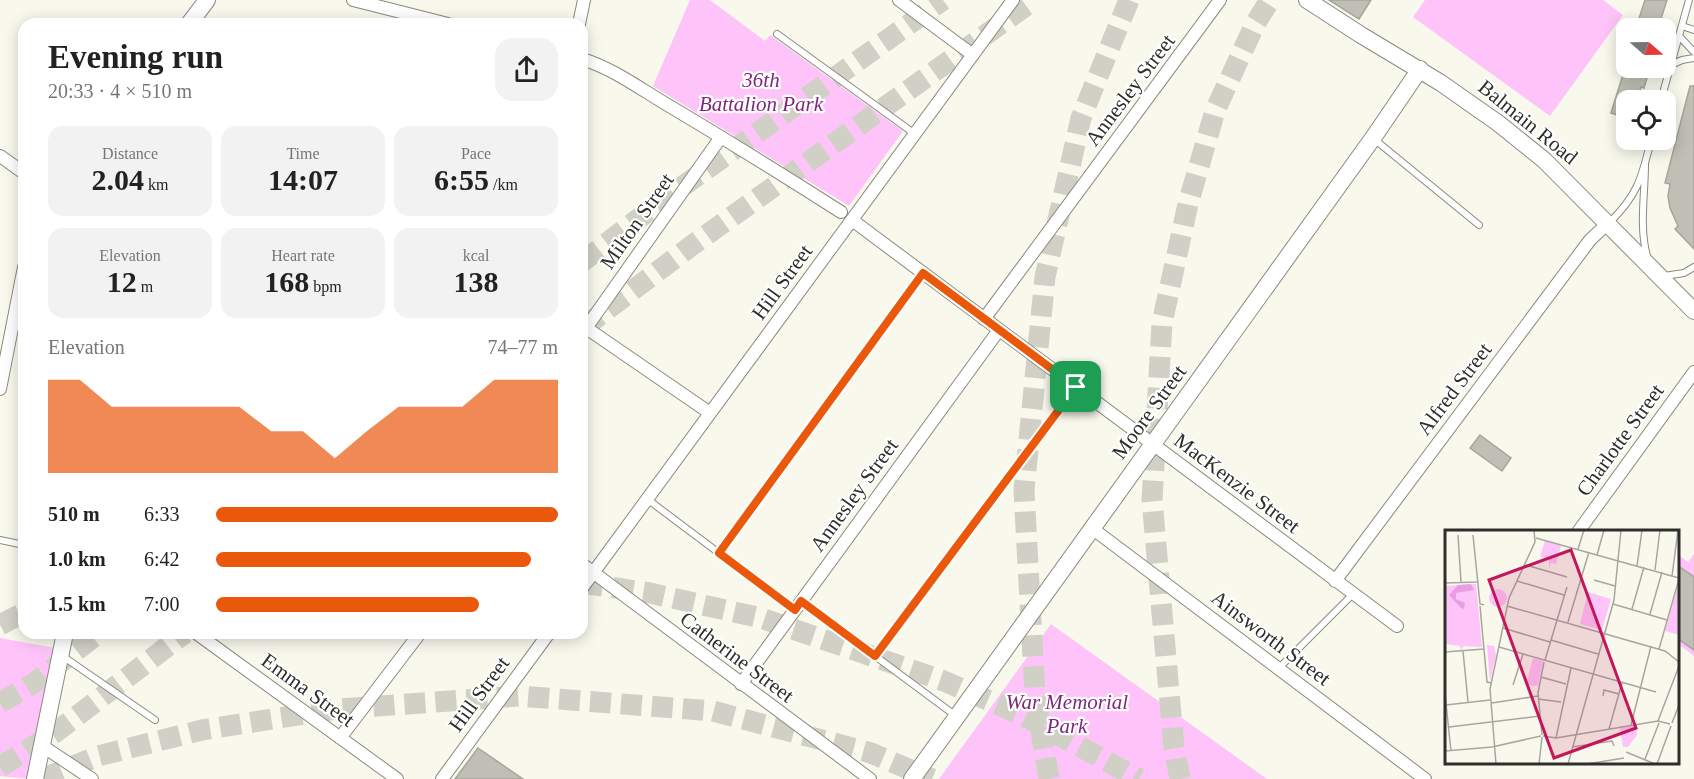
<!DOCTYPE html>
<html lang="en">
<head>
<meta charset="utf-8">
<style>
  :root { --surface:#fff; --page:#f2f2f2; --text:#222; --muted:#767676; --accent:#ea580c }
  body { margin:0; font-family:"Times New Roman",serif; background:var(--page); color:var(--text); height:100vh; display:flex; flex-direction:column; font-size:22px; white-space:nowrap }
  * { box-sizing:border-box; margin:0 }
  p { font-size:20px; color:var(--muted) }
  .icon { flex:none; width:33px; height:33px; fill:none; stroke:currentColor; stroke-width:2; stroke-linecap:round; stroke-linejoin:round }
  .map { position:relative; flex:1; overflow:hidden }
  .details { position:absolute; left:18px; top:18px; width:570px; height:621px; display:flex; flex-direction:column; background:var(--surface); border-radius:18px; box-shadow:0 3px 15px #0003 }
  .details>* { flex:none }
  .needle { width:39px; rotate:110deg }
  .tools { position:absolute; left:1616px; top:18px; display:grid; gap:12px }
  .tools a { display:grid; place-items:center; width:60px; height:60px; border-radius:12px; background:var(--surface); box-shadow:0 3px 15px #0003; font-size:30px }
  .pin { position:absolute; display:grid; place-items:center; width:51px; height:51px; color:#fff; margin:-26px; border-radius:12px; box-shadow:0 3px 9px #0006 }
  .round { display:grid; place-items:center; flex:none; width:63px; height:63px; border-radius:18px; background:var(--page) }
  .headline { display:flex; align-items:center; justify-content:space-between; height:102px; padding:0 30px }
  h1 { font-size:33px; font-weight:600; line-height:45px }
  .metrics { display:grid; grid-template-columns:repeat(3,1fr); gap:9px; height:102px; padding:6px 30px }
  .metrics div { display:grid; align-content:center; border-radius:15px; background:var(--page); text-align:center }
  .metrics b { font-size:30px; font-weight:600 }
  .metrics small { font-size:16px; font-weight:400 }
  .metrics p { font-size:16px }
  .chart { height:168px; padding:12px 30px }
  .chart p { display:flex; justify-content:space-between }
  .chart svg { width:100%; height:108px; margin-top:6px; fill:var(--accent); opacity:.7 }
  ul { padding:0 30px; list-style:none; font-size:20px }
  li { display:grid; grid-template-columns:96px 72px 1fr; align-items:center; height:45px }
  li i { height:15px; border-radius:8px; background:var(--accent) }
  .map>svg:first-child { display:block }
  .green { fill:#fec4f9 }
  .building { fill:#bfbfb5; stroke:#a6a59b; stroke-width:1.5 }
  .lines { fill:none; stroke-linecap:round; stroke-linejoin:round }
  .motorway-tunnel { stroke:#d0d0c6; stroke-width:21; stroke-dasharray:21 10; stroke-linecap:butt }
  .service-casing { stroke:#8b8a80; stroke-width:8 }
  .minor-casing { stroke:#8b8a80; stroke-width:14 }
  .secondary-casing { stroke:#8b8a80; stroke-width:18 }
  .service { stroke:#fff; stroke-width:6 }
  .minor { stroke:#fff; stroke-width:12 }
  .secondary { stroke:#fff; stroke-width:16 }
  .route-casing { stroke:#fff; stroke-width:12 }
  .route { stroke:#ea580c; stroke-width:8 }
  .labels { text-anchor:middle; stroke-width:4.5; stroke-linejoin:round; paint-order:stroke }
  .park-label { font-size:21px; font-style:italic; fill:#7e287b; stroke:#fff }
  .street-label { font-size:21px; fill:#2e2e2a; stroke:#fff }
  .inset-road { fill:none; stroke:#a7a79f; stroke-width:1.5 }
  .view { fill:#c2185b; fill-opacity:0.15; stroke:#c2185b; stroke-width:3 }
  .inset-edge { fill:none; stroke:#2e2e2a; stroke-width:3 }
</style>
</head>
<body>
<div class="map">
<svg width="1694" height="779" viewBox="0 0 1694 779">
  <rect width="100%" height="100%" fill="#f8f8ed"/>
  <!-- green -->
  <path class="green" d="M 690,0 L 710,0 L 765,41 L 770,35 L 903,131 L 849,206 L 653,86 Z
    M 1425,0 L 1603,0 L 1623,15 L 1550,116 L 1413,17 Z
    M 1694,554 L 1694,656 L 1678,644 L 1678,555 L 1688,562 Z
    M 1051,624 L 1267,779 L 939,779 Z
    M 0,638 L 55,648 L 30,779 L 0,776 Z"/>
  <!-- building -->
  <path class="building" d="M 1329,0 L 1371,0 L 1359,19 Z
    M 1645,0 L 1667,0 L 1658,28 L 1636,28 Z
    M 1625,68 L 1650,68 L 1644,88 L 1641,87 L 1637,100 L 1626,100 L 1626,118 L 1611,113 Z
    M 1690,86 L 1694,86 L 1694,249 L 1675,229 L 1678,226 L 1670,208 L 1668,196 L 1670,184 L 1665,183 Z
    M 1480,435 L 1511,458 L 1502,471 L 1470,448 Z
    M 1677,565 L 1694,577 L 1694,650 L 1677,638 Z
    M 478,748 L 523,779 L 455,779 Z"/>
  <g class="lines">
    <!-- motorway-tunnel -->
    <path class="motorway-tunnel" d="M 582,262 L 655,206 L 943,0
      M 583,328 L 691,246 L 1034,0
      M 582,583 L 650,593 L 761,618 L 944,681 L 1024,716 L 1139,779
      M 0,625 L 17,616 L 24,614
      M 0,703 L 34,683 L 99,633
      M 0,767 L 56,732 L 185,633
      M 42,779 L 98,756 L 202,730 L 337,709 L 519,696 L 713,711 L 871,753 L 932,779
      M 1049,779 L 1035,696 L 1024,490 L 1045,277 L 1081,118 L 1129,0
      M 1180,779 L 1174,748 L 1152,500 L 1162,323 L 1188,204 L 1215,111 L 1255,24 L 1270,0"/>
    <!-- service casing -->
    <g class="service-casing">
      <path id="service" d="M 1682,26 L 1694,30
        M 777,34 L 915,134
        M 1679,36 L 1694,52
        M 1671,65 L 1682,60 L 1694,58
        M 1661,100 L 1689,0
        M 1374,139 L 1479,225
        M 1645,164 C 1645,195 1639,226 1647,256
        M 1609,223 C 1638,195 1642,177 1651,140
        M 1664,276 L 1684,273 L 1694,267
        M 647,499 L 795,610
        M 0,540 L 24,545
        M 719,553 L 923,274
        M 801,601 L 956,716
        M 61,655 L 155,720
        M 875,656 L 1076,387
        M 1278,669 L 1353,594"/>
    </g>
    <!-- minor casing -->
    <g class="minor-casing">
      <path id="minor" d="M 353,0 L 448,24
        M 899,0 L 973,55
        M 579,24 L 584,0
        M 582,59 C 612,68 639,88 666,104 C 725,139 783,175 841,212
        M 0,156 L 24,173
        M 852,220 L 1397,626
        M 984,319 L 1220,0
        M 582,325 L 710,413
        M 586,328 L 721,137
        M 0,389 L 24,267
        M 1093,529 L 1425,779
        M 1578,532 L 1694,372
        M 582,564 L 870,779
        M 1335,581 L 1590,240 L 1608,223
        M 582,588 L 1013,0
        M 196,633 L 397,779
        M 741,684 L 999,330
        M 340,738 L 420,633
        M 41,745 L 92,779
        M 442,779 L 549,633"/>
    </g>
    <!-- secondary casing -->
    <g class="secondary-casing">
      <path id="secondary" d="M 1307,0 L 1361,35 L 1441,83 L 1498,123 L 1544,160 L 1694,311
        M 189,24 L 207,0
        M 35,779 L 65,633
        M 912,779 L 1373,138 L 1420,69"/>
    </g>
    <!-- service -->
    <use href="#service" class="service"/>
    <!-- minor -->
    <use href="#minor" class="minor"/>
    <!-- secondary -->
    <use href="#secondary" class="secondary"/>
  </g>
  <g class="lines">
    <!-- route casing -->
    <g class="route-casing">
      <path id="route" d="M 923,273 L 1076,387 L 875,656 L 801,601 L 795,610 L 719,553 Z"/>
    </g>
    <!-- route -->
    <use href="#route" class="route"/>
  </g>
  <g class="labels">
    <!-- park labels -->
    <g class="park-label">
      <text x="761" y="87">36th<tspan x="761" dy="24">Battalion Park</tspan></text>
      <text x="1067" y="709">War Memorial<tspan x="1067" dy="24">Park</tspan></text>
    </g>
    <!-- street labels -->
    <g class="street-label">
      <text transform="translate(1130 90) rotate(-53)" y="7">Annesley Street</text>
      <text transform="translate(1528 122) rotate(39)" y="7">Balmain Road</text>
      <text transform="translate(637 221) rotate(-55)" y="7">Milton Street</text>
      <text transform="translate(782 282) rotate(-54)" y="7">Hill Street</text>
      <text transform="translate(1454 389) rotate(-53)" y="7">Alfred Street</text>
      <text transform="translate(1149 412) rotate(-54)" y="7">Moore Street</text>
      <text transform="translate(1620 440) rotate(-54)" y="7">Charlotte Street</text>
      <text transform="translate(1237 483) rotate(37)" y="7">MacKenzie Street</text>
      <text transform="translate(854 495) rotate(-54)" y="7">Annesley Street</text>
      <text transform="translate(1271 638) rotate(37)" y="7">Ainsworth Street</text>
      <text transform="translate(737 657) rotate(37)" y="7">Catherine Street</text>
      <text transform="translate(308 690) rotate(36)" y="7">Emma Street</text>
      <text transform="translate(479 694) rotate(-54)" y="7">Hill Street</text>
    </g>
  </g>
  <!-- overview -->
  <g transform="translate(1445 530)">
    <rect width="234" height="234" fill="#f8f8ed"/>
    <path d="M 100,11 L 116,16 L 111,34 L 106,33 L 104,39 L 104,29 L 95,26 ZM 234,52 L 234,105 L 220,101 ZM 31,54 L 37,117 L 19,116 L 16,120 L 15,116 L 0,114 L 0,56 ZM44 68a9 9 0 1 1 18 0a9 9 0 1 1-18 0ZM 143,62 L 166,69 L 157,100 L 135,94 ZM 42,115 L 49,116 L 51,125 L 45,151 ZM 88,128 L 98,131 L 93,156 L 81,155 ZM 191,195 L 192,205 L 183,217 L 178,217 L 175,198 Z" fill="#fec4f9"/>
    <path d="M 26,54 L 29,60 L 11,63 L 11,69 L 20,73 L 19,79 L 16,78 L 4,65 L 13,55 Z" fill="#e89ee3"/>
    <path class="inset-road" d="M 30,0 L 65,0M 13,5 L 16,52M 28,5 L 35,74 L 39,75M 91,8 L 234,48M 133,19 L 139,0M 152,25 L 159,0M 81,35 L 122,47M 192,36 L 197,0M 210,40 L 215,0M 227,46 L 233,0M 149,50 L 170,56M 72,51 L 119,65M 0,53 L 32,52M 168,74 L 222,90M 35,76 L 42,152 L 47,153M 62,76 L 220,121 L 234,132M 187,79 L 199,37M 205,84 L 217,42M 123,92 L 144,22M 58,98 L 105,112M 106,110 L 153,124M 54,117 L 211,162M 214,119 L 234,49M 18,121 L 23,172M 0,122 L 39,119M 100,130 L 122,57M 96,147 L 121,154M 68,155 L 78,124M 0,164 L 6,221M 158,166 L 159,160 L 174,164M 93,169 L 116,172M 47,173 L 93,166M 1,175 L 45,170M 213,191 L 234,136M 227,193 L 234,175M 186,195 L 206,116M 4,197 L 95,186M 164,199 L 177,153M 97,205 L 93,163 L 99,132M 98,206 L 111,208 L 213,191 L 225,194M 111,208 L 126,138M 127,217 L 167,211 L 169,216M 0,221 L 47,217 L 96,206M 181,222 L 210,234M 200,229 L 214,193M 51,234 L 45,159 L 64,68 L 90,12 L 89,0M 94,234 L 97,207M 123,234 L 169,70 L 176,0M 142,234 L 179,228M 212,234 L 226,196"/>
    <path class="view" d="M 126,20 L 191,198 L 109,228 L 44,50 Z"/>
    <rect width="234" height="234" class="inset-edge"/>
  </g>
</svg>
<div class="tools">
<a><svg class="needle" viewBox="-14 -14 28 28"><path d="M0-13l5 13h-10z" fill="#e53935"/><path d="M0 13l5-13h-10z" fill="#767676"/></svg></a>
<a><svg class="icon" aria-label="locate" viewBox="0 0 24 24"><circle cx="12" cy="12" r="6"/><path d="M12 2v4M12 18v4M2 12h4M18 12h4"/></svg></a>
</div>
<div class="pin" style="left:1076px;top:387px;background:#1e9e55"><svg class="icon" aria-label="arrive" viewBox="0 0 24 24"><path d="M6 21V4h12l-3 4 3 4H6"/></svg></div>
<section class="details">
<div class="headline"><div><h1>Evening run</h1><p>20:33 · 4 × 510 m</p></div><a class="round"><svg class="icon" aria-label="share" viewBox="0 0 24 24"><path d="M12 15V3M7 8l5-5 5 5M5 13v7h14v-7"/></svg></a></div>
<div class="metrics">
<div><p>Distance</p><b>2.04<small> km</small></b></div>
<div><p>Time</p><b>14:07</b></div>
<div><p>Pace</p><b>6:55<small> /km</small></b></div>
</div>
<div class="metrics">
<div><p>Elevation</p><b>12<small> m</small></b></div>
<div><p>Heart rate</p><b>168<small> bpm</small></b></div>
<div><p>kcal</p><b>138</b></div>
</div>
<div class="chart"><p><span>Elevation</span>74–77 m</p>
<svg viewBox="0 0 160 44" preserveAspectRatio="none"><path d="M0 44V6L10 6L20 17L30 17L40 17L50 17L60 17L70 27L80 27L90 38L100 27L110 17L120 17L130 17L140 6L150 6L160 6V44z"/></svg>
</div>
<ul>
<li><b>510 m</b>6:33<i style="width:100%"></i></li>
<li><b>1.0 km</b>6:42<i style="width:92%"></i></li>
<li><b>1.5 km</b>7:00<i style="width:77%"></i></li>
</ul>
</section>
</div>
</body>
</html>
